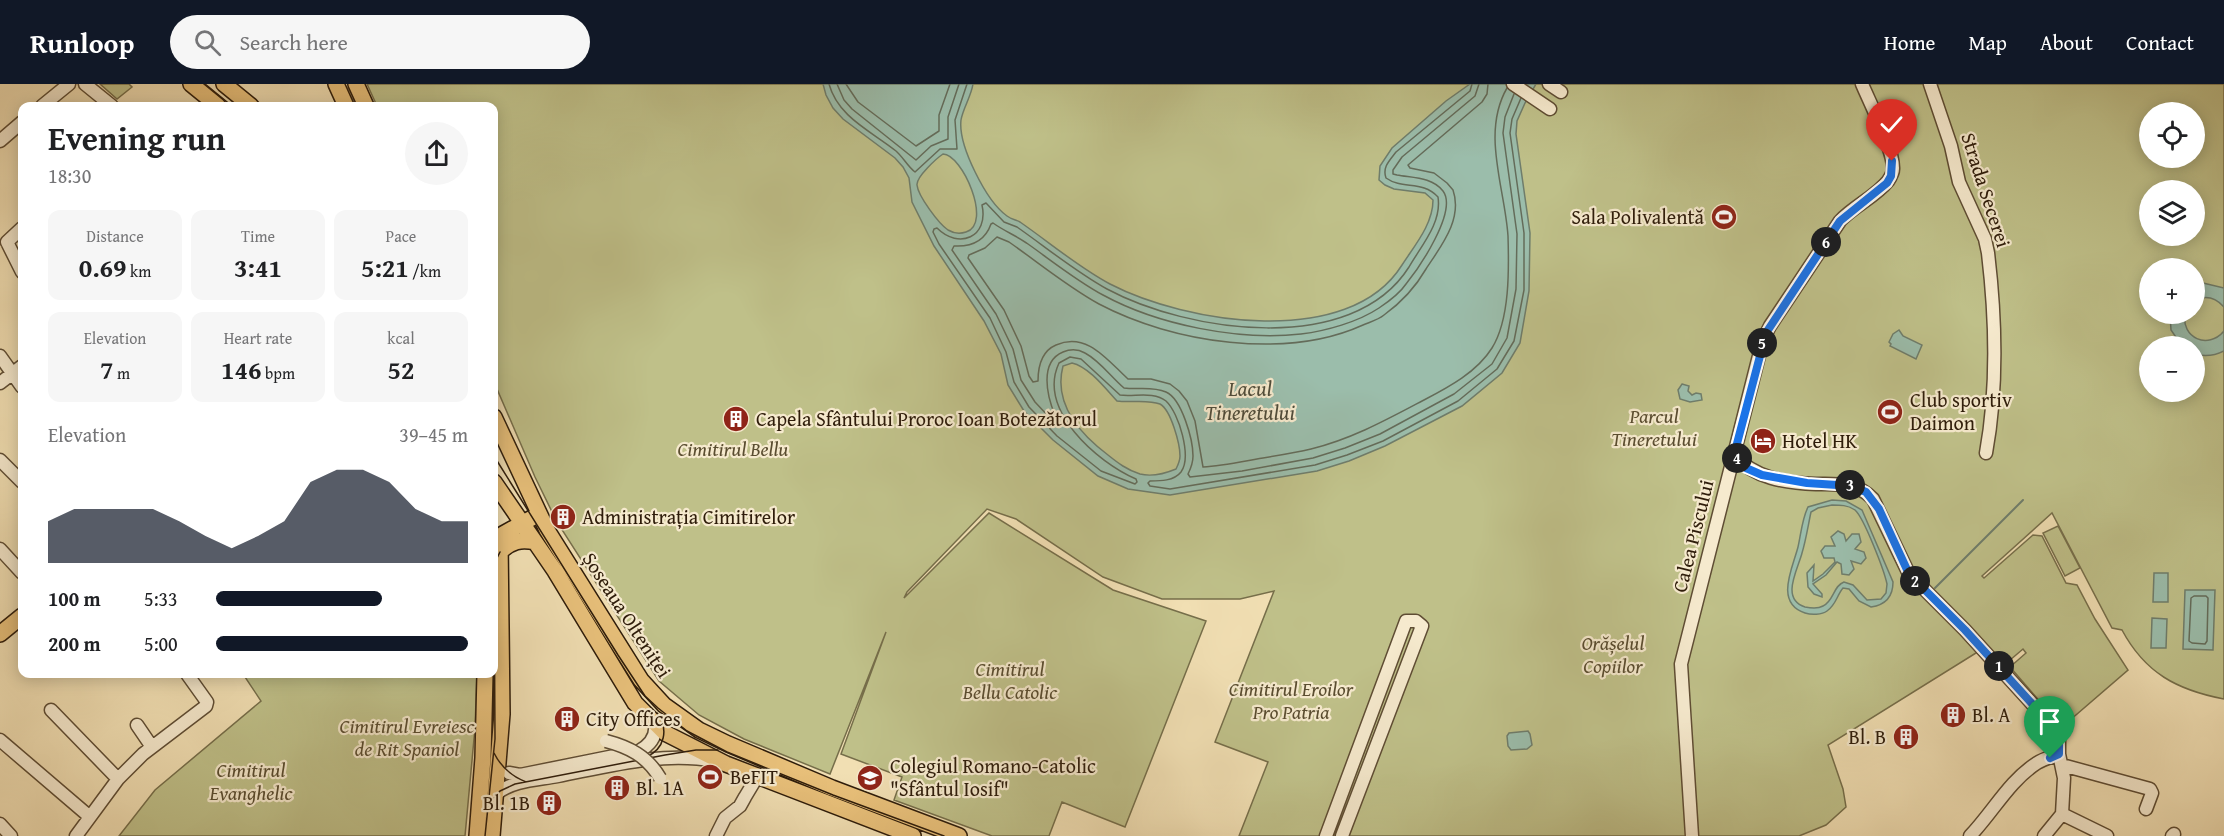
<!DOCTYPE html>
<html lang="en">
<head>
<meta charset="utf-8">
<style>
  :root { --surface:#fff; --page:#f6f6f6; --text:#202124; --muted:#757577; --accent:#111827 }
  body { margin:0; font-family:"Gentium Book Plus",serif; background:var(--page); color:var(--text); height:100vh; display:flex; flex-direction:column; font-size:22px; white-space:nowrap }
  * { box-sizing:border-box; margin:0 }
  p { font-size:20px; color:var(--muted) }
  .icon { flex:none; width:33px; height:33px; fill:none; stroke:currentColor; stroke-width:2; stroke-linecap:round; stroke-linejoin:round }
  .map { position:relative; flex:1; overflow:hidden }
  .drawer { position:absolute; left:18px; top:18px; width:480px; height:576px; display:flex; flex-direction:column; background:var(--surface); border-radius:12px; box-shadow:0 3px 15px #0003 }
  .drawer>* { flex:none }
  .fabs { position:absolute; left:2139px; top:18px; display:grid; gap:12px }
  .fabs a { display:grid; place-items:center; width:66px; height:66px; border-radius:50%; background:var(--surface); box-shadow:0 3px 15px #0003; font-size:30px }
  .pin { position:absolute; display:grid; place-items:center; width:51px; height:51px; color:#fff; margin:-62px -26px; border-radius:50% 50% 50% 0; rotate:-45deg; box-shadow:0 0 6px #0007 }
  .pin .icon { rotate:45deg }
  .km { position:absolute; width:30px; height:30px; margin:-15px; border-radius:50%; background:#222; color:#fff; font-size:16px; line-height:30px; text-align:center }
  .round { display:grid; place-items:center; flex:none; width:63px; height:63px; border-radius:32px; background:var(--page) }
  .overview { display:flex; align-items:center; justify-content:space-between; height:102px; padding:0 30px }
  h1 { font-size:33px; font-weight:700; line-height:45px }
  .stats { display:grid; grid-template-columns:repeat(3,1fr); gap:9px; height:102px; padding:6px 30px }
  .stats div { display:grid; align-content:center; border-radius:12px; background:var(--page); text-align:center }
  .stats b { font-size:26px; font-weight:700 }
  .stats small { font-size:16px; font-weight:400 }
  .stats p { font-size:16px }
  .chart { height:168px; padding:12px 30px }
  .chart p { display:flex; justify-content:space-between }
  .chart svg { width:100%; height:108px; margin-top:6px; fill:var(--accent); opacity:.7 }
  ul { padding:0 30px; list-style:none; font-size:20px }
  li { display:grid; grid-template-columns:96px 72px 1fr; align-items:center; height:45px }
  li i { height:15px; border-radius:8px; background:var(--accent) }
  header { display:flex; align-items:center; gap:36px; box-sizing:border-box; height:84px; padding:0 30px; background:var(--accent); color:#fff }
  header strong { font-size:28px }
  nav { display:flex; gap:33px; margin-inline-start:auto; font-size:21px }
  .search { width:420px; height:54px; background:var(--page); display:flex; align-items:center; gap:15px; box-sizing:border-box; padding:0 21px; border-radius:33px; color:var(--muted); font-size:22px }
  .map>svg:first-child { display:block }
  .green { fill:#bfc089; stroke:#766e4a; stroke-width:1.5; fill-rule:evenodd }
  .water { fill:#9bbdab; stroke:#6f7d6b; stroke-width:1.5; fill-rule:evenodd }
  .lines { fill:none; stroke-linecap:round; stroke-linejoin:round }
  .shore { stroke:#646c5a; stroke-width:1.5 }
  .stream { stroke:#6f7d6b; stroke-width:2 }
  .minor-casing { stroke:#5f4d34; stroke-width:15 }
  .major-casing { stroke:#2e1c0a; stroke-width:18 }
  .minor { stroke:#f6eace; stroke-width:12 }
  .major { stroke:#e8c07a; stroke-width:15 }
  .tram { stroke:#2e1c0a; stroke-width:1.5 }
  .minor-bridge-casing { stroke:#5f4d34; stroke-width:15; stroke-linecap:butt }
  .minor-bridge { stroke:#f6eace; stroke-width:12 }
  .route-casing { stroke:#fff; stroke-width:12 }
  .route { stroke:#1a73e8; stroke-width:8 }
  .labels { text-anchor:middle; stroke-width:4.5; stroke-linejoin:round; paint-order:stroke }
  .street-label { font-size:20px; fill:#2e1c0a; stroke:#f6eace }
  .poi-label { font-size:20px; fill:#2e1c0a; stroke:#f6eace; text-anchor:start }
  .park-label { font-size:20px; font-style:italic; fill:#5a4d30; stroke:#f6eace }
  .water-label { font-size:21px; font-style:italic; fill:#4f4c3a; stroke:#f6eace }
</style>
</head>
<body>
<header>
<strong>Runloop</strong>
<div class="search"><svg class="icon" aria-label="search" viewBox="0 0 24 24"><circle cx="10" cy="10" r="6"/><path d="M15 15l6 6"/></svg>Search here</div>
<nav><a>Home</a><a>Map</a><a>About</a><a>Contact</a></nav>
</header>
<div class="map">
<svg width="2224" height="752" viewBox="0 0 2224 752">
  <rect width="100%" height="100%" fill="#f1dfb3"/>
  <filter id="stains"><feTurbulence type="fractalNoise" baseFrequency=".00333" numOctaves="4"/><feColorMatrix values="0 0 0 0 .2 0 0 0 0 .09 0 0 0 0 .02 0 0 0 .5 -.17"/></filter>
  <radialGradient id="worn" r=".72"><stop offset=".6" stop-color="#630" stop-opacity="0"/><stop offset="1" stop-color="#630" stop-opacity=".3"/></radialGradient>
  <!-- green -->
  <path class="green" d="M 100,0 L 129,0 L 132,3 L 117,15 Z
    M 367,0 L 2224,0 L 2224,615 C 2177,606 2145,589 2122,546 L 2112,544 L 2052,429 L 1982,492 L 1984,494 L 2033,451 L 2042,452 L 2066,499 L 2077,501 L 2095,535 L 2128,586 L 2062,643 L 2010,583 L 2026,569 L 2023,565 L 2003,582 L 1949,521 L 1947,523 L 1984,564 L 1828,661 L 1843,705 L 1846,723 L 1826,741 L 1799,752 L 1239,752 L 1268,678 L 1215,658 L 1274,507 L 1240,515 L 1162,515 L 1103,493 L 1016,435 L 987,425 L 907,508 L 904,514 L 989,429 L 1113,506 L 1206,537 L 1125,743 L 1062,718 L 1049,752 L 992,752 L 894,716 L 902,693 L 841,670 L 886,548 L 830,690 L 744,655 L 699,631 L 659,597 L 557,438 L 535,393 L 494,298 L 494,22 L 377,22 ZM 2150,28 L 2194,28 L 2194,74 L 2150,74 ZM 2150,106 L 2194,106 L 2194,152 L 2150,152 ZM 2150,184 L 2194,184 L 2194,230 L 2150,230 ZM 2150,262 L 2194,262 L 2194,308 L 2150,308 Z
    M 2058,442 L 2080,484 L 2065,492 L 2043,449 Z
    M 243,590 L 477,590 L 475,644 L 465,752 L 119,752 L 155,706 L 261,617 Z"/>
  <!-- water -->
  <path class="water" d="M 823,0 L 973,0 C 971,13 963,24 961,36 C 958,61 986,117 1007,132 C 1011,135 1016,136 1020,138 C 1049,158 1078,183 1110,200 C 1185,239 1349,266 1402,181 C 1415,161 1433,140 1433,116 L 1425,109 L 1394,105 L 1385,101 L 1379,96 L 1380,82 L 1392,64 L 1446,17 L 1470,0 L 1536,0 L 1525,19 L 1517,37 L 1516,50 L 1530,149 L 1529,207 L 1520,259 L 1502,289 L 1462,322 L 1385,362 L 1349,377 L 1317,387 L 1170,411 L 1128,405 L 1098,392 L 1053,356 L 1024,327 L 1008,301 L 1001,270 L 984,237 L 934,162 L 912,118 L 909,94 L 903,83 L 895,74 L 843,35 L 833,24 L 826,11 ZM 943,70 C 962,70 993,140 966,148 C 960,150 953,149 948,146 C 939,140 918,112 917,101 C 916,93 937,74 943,70 ZM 1072,279 C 1089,283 1105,304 1117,317 C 1131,319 1147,315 1160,320 C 1171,326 1180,360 1180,372 C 1180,377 1178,381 1176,385 C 1164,390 1152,393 1140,390 C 1127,386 1118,379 1108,371 C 1080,350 1053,320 1063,282 Z
    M 2203,199 L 2224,204 L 2224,223 C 2216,214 2206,211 2195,216 L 2195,201 Z
    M 2170,230 L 2185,230 C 2181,254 2208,266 2224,247 L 2224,267 C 2214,272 2205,273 2195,270 L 2194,262 L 2182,262 L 2171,246 Z
    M 1899,246 L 1903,252 L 1922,261 L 1916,275 L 1890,262 L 1891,260 L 1889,258 L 1893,250 Z
    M 1682,300 L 1689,302 L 1688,307 L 1692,311 L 1696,309 L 1701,310 L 1702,316 L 1690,318 L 1680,315 L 1678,306 Z
    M 1832,416 L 1846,417 L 1862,426 L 1893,498 C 1893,513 1885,521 1871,523 L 1859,517 L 1849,505 L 1843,504 C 1837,511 1836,521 1827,527 C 1822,531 1811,531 1805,529 C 1774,519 1793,483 1798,463 C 1801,450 1802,435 1808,423 ZM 1832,421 C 1840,421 1848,421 1855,426 C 1864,434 1884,486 1887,500 L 1886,509 L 1881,515 L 1867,516 L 1853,501 L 1844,498 C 1833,502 1834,517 1823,522 C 1818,525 1810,524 1805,523 C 1780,515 1798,485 1802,469 C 1806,456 1808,442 1811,428 L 1818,424 Z
    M 1838,447 L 1844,450 L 1846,457 L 1852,450 L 1859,450 L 1861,458 L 1855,465 L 1864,468 L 1866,474 L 1861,480 L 1851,477 L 1854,485 L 1849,491 L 1842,490 L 1841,480 L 1837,478 L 1826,491 L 1813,500 L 1822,510 L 1822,513 L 1814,510 L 1808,503 L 1807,489 L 1814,481 L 1813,497 L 1823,490 L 1835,478 L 1834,474 L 1824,474 L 1821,467 L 1825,462 L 1835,462 L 1831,453 Z
    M 2154,489 L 2168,489 L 2168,518 L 2153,518 Z
    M 2185,506 L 2215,506 L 2213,566 L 2183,565 Z
    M 2152,534 L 2167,535 L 2166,564 L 2151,564 Z
    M 1528,647 L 1530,650 L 1532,661 L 1527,665 L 1511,666 L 1508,662 L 1507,652 L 1509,649 Z"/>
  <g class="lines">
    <!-- shore -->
    <path class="shore" d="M 829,0 C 838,33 871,47 896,67 C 903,73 908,83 915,88 L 940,65 L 957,65 L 955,36 L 967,0
      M 837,0 L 844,16 L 852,25 L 916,76 L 931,62 L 948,55 L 948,33 L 959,0
      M 846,0 L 858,18 L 916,62 L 939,47 L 939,31 L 950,0
      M 1472,0 L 1470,7 L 1396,68 C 1390,76 1382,83 1386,94 C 1403,106 1422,96 1438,113 C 1442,139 1421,162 1409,183 C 1352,273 1187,248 1107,205 C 1076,188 1047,164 1017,143 L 1004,138 L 986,119 L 982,121 C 989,153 959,166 937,144 L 934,145 L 933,148 L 939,160 L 990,234 L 1006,268 L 1014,298 L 1029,323 L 1057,352 L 1101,387 L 1135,400 L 1137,398 L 1136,395 C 1097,378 1037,326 1059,279 L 1070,273 L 1081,275 L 1120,311 C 1134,313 1154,307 1166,317 C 1179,329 1192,373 1181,388 C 1174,397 1160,397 1150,397 L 1148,399 L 1150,402 L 1170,405 L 1315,381 L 1347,371 L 1383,357 L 1458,317 L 1497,285 L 1514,257 L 1524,206 L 1524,149 L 1510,49 L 1512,35 L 1521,14
      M 1479,0 L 1475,12 L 1402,73 L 1393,86 L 1393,90 L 1397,91 C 1413,94 1432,93 1443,107 C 1458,127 1419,184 1406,200 C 1400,209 1388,218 1379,224 C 1358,238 1326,247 1301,250 C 1239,257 1158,241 1103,211 C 1077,197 1052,177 1028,160 C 1017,152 1004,147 993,139 L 991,140 C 985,157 972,163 954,162 L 952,166 L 996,230 L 1013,265 L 1021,296 L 1035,318 L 1050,334 L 1055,331 C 1047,312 1039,278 1063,268 C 1070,265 1078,265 1085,269 C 1100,277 1111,293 1124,304 C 1138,306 1152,302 1166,308 C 1182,315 1193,356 1193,372 C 1193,379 1191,384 1188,390 L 1190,393 L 1242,387 L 1313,374 L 1345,364 L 1380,350 L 1454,310 L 1492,280 L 1507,254 L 1516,205 L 1517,150 L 1503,49 L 1505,33 L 1514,10
      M 1488,0 L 1487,10 L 1482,18 L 1408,81 L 1410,84 L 1434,89 L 1447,99 L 1453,106 C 1463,135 1441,162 1426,185 C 1415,204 1402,218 1384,231 C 1378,236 1370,238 1363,241 C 1286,276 1173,259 1099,220 C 1068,203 1039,179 1009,158 L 997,153 L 985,164 L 969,171 L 968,174 L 1004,226 L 1021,262 L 1029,292 L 1033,298 L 1038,297 C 1038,282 1042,267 1056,261 C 1087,247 1108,277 1128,295 L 1151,295 L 1170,300 L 1179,307 L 1187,317 L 1195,337 L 1203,383 C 1221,382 1240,378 1257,375 C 1275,372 1294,369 1311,365 C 1352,355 1388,335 1424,316 C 1449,303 1477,288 1492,264 C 1510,235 1509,185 1508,152 C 1505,104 1481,49 1507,4
      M 2194,512 L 2206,512 L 2208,514 L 2207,557 L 2205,560 L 2192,559 L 2189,557 L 2191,514 Z"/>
    <!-- stream -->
    <path class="stream" d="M 1935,504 L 2023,416"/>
    <!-- minor casing -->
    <g class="minor-casing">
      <path id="minor" d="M 85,0 L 112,22
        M 1513,0 L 1550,25
        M 1549,0 L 1561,8
        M 1930,0 L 1951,62 L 1959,98 L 1985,155 L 1988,169 C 1996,236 1998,303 1986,369
        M 42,22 L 69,0
        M 0,57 L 22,38
        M 7,158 L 22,188
        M 7,158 L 22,144
        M 0,272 L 22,303
        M 0,299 L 22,282
        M 1734,371 C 1754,394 1785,399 1816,400 C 1837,400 1857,398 1873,415 L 1909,490 L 1965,546 L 2055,645 L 2059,654 L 2059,670 L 2064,694 L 2062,730 L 2044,752
        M 0,376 L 22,398
        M 0,465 L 22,489
        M 51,626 L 118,695
        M 137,641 L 152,663
        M 0,656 L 90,733
        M 2062,681 L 2150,705 L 2152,709 L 2146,725
        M 509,689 L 520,691 L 639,667 C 650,661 657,652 655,639
        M 496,710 C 513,696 537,696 558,692 C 609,682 663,667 715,677
        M 2062,730 L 2107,752
        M 0,740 L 11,752
        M 76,752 L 118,695 L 143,670 L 206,622 L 207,618 L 187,590
        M 716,752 L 725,734 L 740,722 L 745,713 L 754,698 L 755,691
        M 1326,752 L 1406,537 L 1416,537 L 1422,542 L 1342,752
        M 1692,752 L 1681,580 L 1763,256 L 1770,242 L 1840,137 C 1854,122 1875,113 1888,97 C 1890,94 1893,89 1893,85 C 1894,66 1870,19 1862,0
        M 1970,752 C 1993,728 2009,697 2037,679 C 2043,675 2051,673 2059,670
        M 2172,752 L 2174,750"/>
    </g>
    <!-- major casing -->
    <g class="major-casing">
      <path id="major" d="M 191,0 L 218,22
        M 224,0 L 251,22
        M 336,0 L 346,22
        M 356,0 L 366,22
        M 494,333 L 547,446 L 641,596 L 664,621 L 699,646 L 728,660 L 832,704 L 959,752
        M 494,398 L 555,487 L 635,619 L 665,649 L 726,680 L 913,752
        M 500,468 C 511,457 521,455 535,458
        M 0,550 L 22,532
        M 477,752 L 483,674 L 485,590
        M 492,752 L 502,630 L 500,456 L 503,450 L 532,434"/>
    </g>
    <!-- minor -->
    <use href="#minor" class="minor"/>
    <!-- major -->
    <use href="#major" class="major"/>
    <!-- tram -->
    <path class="tram" d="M 205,0 L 232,22
      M 494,372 L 618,571 L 645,612 L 658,624 L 687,647 L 727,668 L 833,711 L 944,752
      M 494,480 L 500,468
      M 494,669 C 501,683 511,692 526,698
      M 646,673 C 665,665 669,645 657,629
      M 489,720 L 500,707 L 515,700 L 665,671 L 696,666 L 718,666
      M 485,752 L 495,655 L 494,488"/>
    <!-- minor-bridge casing -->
    <g class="minor-bridge-casing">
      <path id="minor-bridge" d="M 606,657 C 629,663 647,672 660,694"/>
    </g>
    <!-- minor-bridge -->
    <use href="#minor-bridge" class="minor-bridge"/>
  </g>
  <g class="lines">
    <!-- route casing -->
    <g class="route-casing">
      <path id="route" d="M 1892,77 L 1891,92 L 1887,99 L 1840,137 L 1766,249 L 1734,371 L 1746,384 L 1762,391 L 1807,399 L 1852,402 L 1866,408 L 1879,425 L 1909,490 L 1965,546 L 2055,645 L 2059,654 L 2059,670 L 2050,674"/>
    </g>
    <!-- route -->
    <use href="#route" class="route"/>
  </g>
  <!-- icons -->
  <defs>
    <g id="stadium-disc" transform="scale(1.35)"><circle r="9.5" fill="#8f2418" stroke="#f6eace"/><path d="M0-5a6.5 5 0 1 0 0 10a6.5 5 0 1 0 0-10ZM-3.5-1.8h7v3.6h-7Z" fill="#fff"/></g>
    <g id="building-disc" transform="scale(1.35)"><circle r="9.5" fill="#8f2418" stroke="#f6eace"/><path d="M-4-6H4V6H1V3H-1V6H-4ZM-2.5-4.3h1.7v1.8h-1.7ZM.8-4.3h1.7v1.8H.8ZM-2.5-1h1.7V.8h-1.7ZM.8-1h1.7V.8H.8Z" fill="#fff"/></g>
    <g id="hotel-disc" transform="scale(1.35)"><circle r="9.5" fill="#8f2418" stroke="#f6eace"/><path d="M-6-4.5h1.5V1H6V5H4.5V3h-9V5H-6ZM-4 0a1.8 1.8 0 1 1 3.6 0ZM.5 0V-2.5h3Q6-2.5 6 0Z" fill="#fff"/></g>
    <g id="school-disc" transform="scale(1.35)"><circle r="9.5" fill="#8f2418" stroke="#f6eace"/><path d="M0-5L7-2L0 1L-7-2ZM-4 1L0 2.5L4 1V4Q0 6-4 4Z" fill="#fff"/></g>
  </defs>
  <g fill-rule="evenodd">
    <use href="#stadium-disc" x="1724" y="133"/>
    <use href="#stadium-disc" x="1890" y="328"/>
    <use href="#building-disc" x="736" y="335"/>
    <use href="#hotel-disc" x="1763" y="357"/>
    <use href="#building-disc" x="563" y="433"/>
    <use href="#building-disc" x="1953" y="631"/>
    <use href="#building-disc" x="567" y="635"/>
    <use href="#building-disc" x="1906" y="653"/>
    <use href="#stadium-disc" x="710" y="693"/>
    <use href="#school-disc" x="870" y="694"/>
    <use href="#building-disc" x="617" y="704"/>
    <use href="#building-disc" x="549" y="719"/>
  </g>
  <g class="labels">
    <!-- street labels -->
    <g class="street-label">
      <text transform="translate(1986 106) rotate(72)" y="7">Strada Secerei</text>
      <text transform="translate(1693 452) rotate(-76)" y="7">Calea Piscului</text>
      <text transform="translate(627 531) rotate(57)" y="7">Șoseaua Olteniței</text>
    </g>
    <!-- poi labels -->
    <g class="poi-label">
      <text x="1704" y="140" text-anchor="end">Sala Polivalentă</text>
      <text x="1910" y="323">Club sportiv<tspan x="1910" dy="23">Daimon</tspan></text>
      <text x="756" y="342">Capela Sfântului Proroc Ioan Botezătorul</text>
      <text x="1782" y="364">Hotel HK</text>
      <text x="582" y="440">Administrația Cimitirelor</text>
      <text x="1972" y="638">Bl. A</text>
      <text x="586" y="642">City Offices</text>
      <text x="1886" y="660" text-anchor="end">Bl. B</text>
      <text x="890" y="689">Colegiul Romano-Catolic<tspan x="890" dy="23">"Sfântul Iosif"</tspan></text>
      <text x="730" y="700">BeFIT</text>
      <text x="636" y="711">Bl. 1A</text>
      <text x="530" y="726" text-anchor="end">Bl. 1B</text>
    </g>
    <!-- park labels -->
    <g class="park-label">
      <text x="1654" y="339">Parcul<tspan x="1654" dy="23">Tineretului</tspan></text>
      <text x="733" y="372">Cimitirul Bellu</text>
      <text x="1613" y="566">Orășelul<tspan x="1613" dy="23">Copiilor</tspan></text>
      <text x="1010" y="592">Cimitirul<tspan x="1010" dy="23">Bellu Catolic</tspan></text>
      <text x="1291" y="612">Cimitirul Eroilor<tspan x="1291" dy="23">Pro Patria</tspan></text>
      <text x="407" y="649">Cimitirul Evreiesc<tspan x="407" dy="23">de Rit Spaniol</tspan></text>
      <text x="251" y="693">Cimitirul<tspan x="251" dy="23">Evanghelic</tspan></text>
    </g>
    <!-- water labels -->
    <g class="water-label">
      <text x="1250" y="312">Lacul<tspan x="1250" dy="24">Tineretului</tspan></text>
    </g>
  </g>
  <rect width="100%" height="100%" filter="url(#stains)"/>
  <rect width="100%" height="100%" fill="url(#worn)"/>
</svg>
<div class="fabs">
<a><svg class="icon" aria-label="locate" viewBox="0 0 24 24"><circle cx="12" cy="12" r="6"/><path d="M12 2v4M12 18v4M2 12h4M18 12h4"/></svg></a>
<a><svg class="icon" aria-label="layers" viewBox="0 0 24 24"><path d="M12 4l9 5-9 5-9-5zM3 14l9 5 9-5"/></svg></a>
<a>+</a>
<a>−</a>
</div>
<div class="pin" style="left:2050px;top:674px;background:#1e9e55"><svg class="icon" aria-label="arrive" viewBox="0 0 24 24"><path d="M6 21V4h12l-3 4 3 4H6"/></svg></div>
<div class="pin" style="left:1892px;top:77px;background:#d93025"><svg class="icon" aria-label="check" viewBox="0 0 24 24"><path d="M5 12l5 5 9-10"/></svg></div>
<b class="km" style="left:1999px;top:582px">1</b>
<b class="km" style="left:1915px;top:497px">2</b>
<b class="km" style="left:1850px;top:401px">3</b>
<b class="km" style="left:1737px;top:374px">4</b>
<b class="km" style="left:1762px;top:259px">5</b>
<b class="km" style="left:1826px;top:158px">6</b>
<section class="drawer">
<div class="overview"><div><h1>Evening run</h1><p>18:30</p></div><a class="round"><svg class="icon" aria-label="share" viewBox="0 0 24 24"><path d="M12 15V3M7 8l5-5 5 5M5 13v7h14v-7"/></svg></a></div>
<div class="stats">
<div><p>Distance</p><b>0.69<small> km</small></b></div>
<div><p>Time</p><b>3:41</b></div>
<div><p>Pace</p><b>5:21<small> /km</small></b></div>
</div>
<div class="stats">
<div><p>Elevation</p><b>7<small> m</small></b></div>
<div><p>Heart rate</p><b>146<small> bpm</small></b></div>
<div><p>kcal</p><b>52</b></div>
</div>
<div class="chart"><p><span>Elevation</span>39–45 m</p>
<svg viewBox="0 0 160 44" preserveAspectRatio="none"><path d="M0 44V27L10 22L20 22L30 22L40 22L50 27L60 33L70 38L80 33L90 27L100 11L110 6L120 6L130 11L140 22L150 27L160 27V44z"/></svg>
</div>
<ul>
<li><b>100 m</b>5:33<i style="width:66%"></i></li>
<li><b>200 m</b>5:00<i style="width:100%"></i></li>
</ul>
</section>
</div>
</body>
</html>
